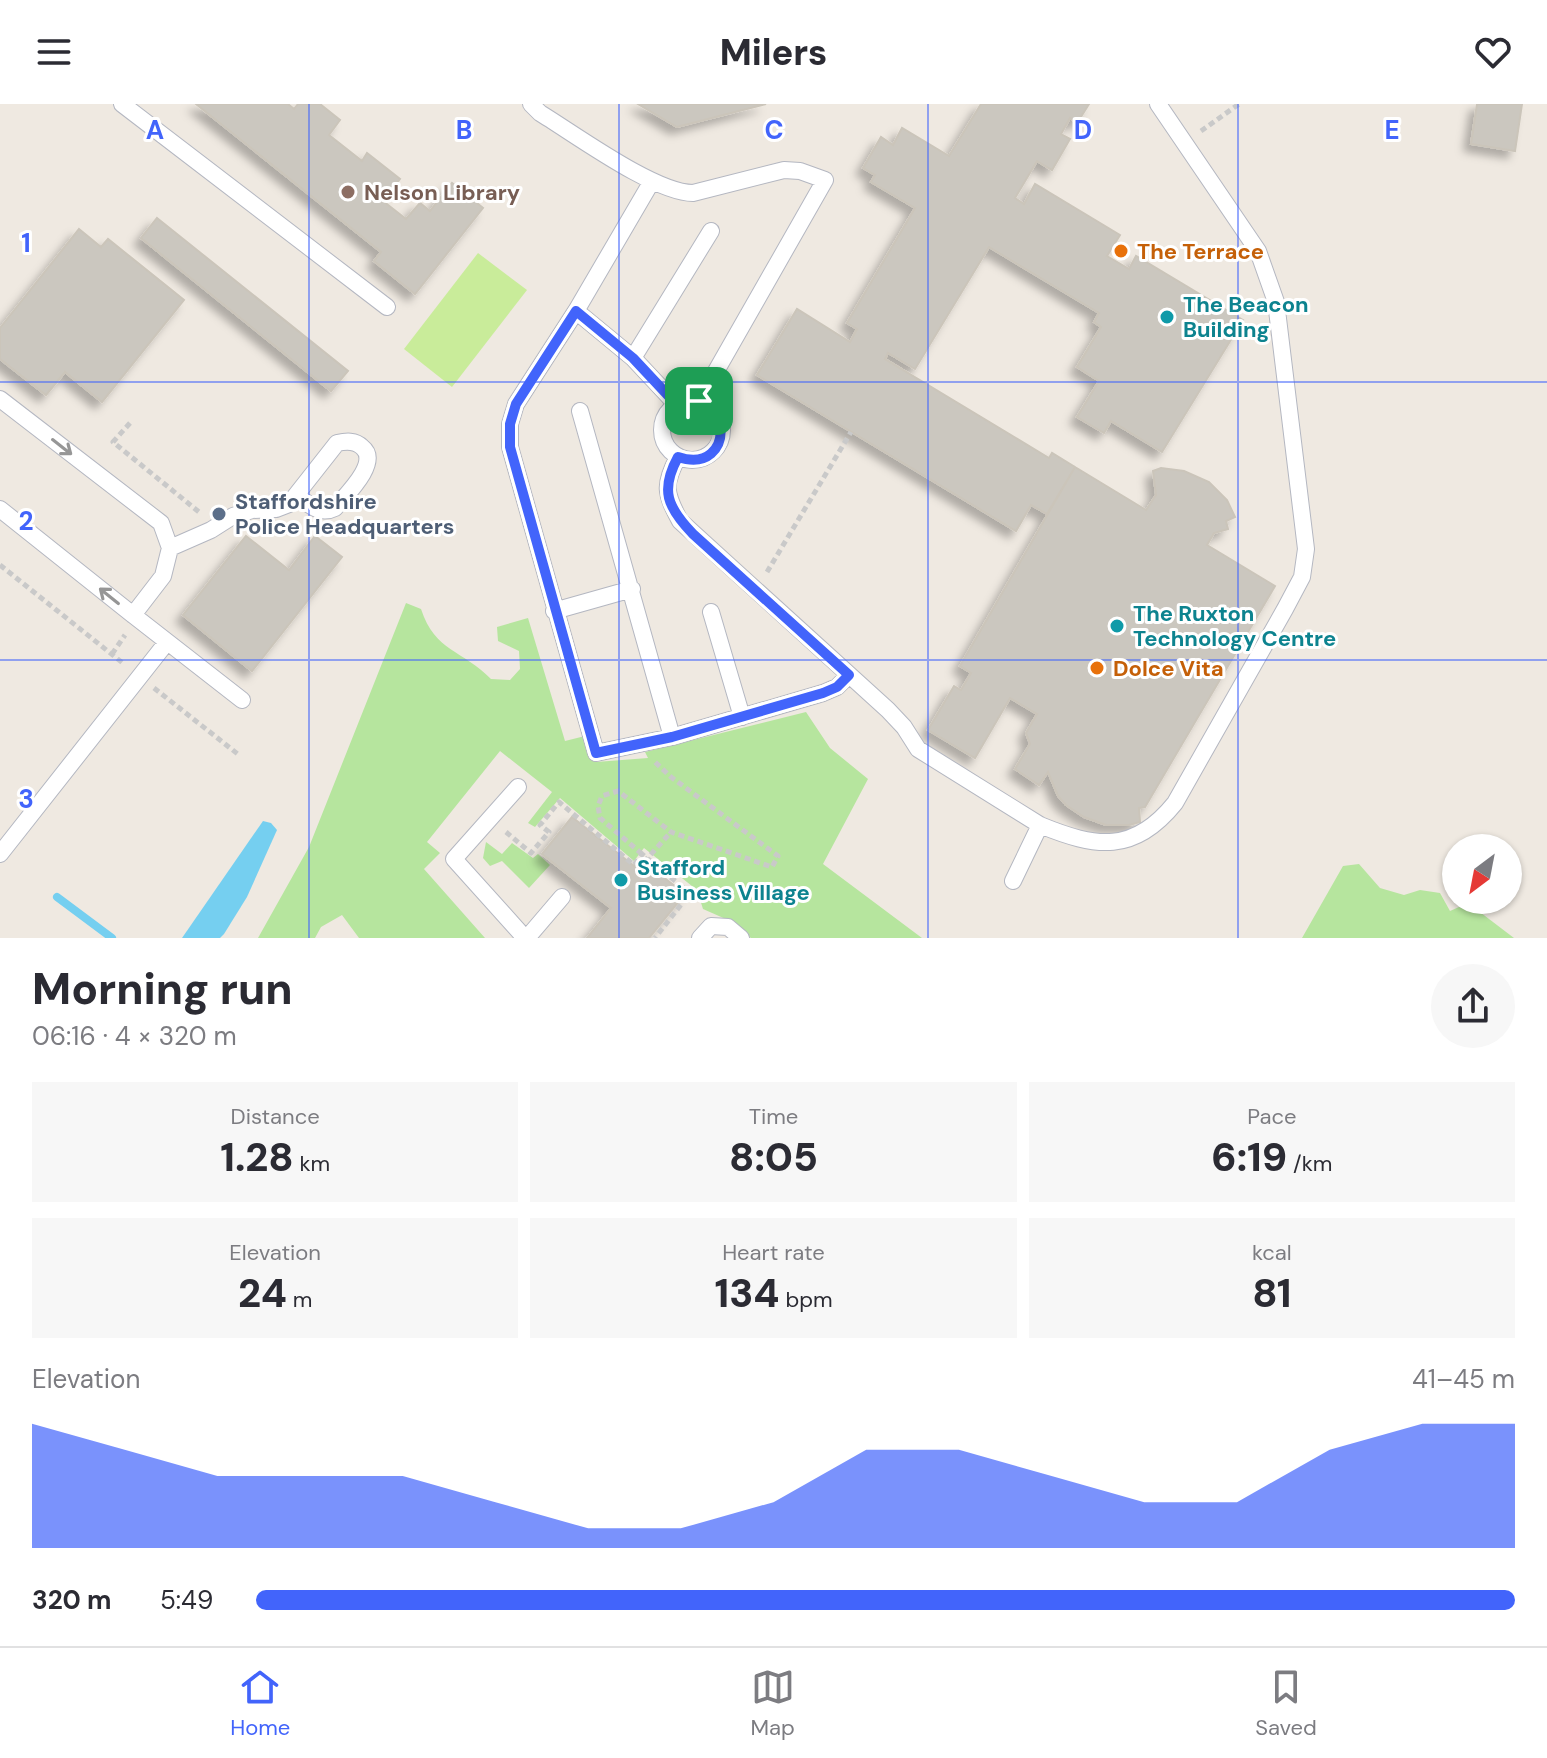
<!DOCTYPE html>
<html lang="en">
<head>
<meta charset="utf-8">
<style>
  :root { --surface:#fff; --page:#f7f7f7; --text:#2b2b33; --muted:#7c7c81; --line:#e1e1e2; --accent:#4264fb }
  body { margin:0; font-family:"DM Sans",sans-serif; background:var(--page); color:var(--text); height:100vh; display:flex; flex-direction:column; font-size:30px; white-space:nowrap }
  * { box-sizing:border-box; margin:0 }
  p { font-size:26px; color:var(--muted) }
  .icon { flex:none; width:44px; height:44px; fill:none; stroke:currentColor; stroke-width:2; stroke-linecap:round; stroke-linejoin:round }
  .map { position:relative; height:834px; overflow:hidden }
  .drawer { display:flex; flex-direction:column; background:var(--surface); flex:1 }
  .drawer>* { flex:none }
  .needle { width:52px; rotate:212deg }
  .tools { position:absolute; left:1442px; top:730px; display:grid; gap:16px }
  .tools a { display:grid; place-items:center; width:80px; height:80px; border-radius:50%; background:var(--surface); box-shadow:0 2px 6px #0004; font-size:40px }
  .pin { position:absolute; display:grid; place-items:center; width:68px; height:68px; color:#fff; margin:-34px; border-radius:16px; box-shadow:0 4px 12px #0006 }
  .round { display:grid; place-items:center; flex:none; width:84px; height:84px; border-radius:42px; background:var(--page) }
  .overview { display:flex; align-items:center; justify-content:space-between; height:136px; padding:0 32px }
  h1 { font-size:44px; font-weight:800; line-height:60px }
  .stats { display:grid; grid-template-columns:repeat(3,1fr); gap:12px; height:136px; padding:8px 32px }
  .stats div { display:grid; align-content:center; border-radius:0px; background:var(--page); text-align:center }
  .stats b { font-size:40px; font-weight:800 }
  .stats small { font-size:22px; font-weight:400 }
  .stats p { font-size:22px }
  .chart { height:224px; padding:16px 32px }
  .chart p { display:flex; justify-content:space-between }
  .chart svg { width:100%; height:144px; margin-top:8px; fill:var(--accent); opacity:.7 }
  ul { padding:0 32px; list-style:none; font-size:26px }
  li { display:grid; grid-template-columns:128px 96px 1fr; align-items:center; height:60px }
  li i { height:20px; border-radius:10px; background:var(--accent) }
  header { display:flex; justify-content:space-between; align-items:center; height:104px; padding:0 32px; background:var(--surface); font-size:36px; font-weight:800 }
  .dock { display:flex; justify-content:space-around; align-items:center; height:112px; border-top:2px solid var(--line); background:var(--surface); font-size:22px; color:var(--muted) }
  .dock a { display:grid; justify-items:center; gap:4px }
  .dock .selected { color:var(--accent) }
  .map>svg:first-child { display:block }
  .green { fill:#b6e59e }
  .pitch { fill:#c9ec9a }
  .water { fill:#75cff0 }
  .lines { fill:none; stroke-linecap:round; stroke-linejoin:round }
  .stream { stroke:#75cff0; stroke-width:8 }
  .building { fill:#cbc7bf; stroke:#cbc5ba; stroke-width:2; filter:url(#shadow) }
  .lane-casing { stroke:#b4b7c1; stroke-width:18 }
  .path { stroke:#c9c9c9; stroke-width:5; stroke-dasharray:6 4; stroke-linecap:butt }
  .lane { stroke:#fff; stroke-width:16 }
  .path-bridge { stroke:#c9c9c9; stroke-width:5; stroke-dasharray:6 4; stroke-linecap:butt }
  .oneway { stroke:#969696 }
  .route-casing { stroke:#fff; stroke-width:16 }
  .route { stroke:#4264fb; stroke-width:10 }
  .grid { fill:none; stroke:#4264fb; stroke-width:2; stroke-opacity:0.55 }
  .education-dot { fill:#8d6e63; stroke:#fff; stroke-width:3 }
  .food-dot { fill:#e8710a; stroke:#fff; stroke-width:3 }
  .culture-dot { fill:#0f9aa8; stroke:#fff; stroke-width:3 }
  .service-dot { fill:#5c6f8a; stroke:#fff; stroke-width:3 }
  .labels { text-anchor:middle; stroke-width:6; stroke-linejoin:round; paint-order:stroke }
  .education-label { font-size:22px; font-weight:bold; fill:#785e54; stroke:#fff; text-anchor:start }
  .food-label { font-size:22px; font-weight:bold; fill:#c56008; stroke:#fff; text-anchor:start }
  .culture-label { font-size:22px; font-weight:bold; fill:#0d838f; stroke:#fff; text-anchor:start }
  .service-label { font-size:22px; font-weight:bold; fill:#4e5e75; stroke:#fff; text-anchor:start }
  .grid-label { font-size:26px; text-anchor:middle; font-weight:bold; fill:#4264fb; stroke:#fff; stroke-width:6; stroke-linejoin:round; paint-order:stroke }
</style>
</head>
<body>
<header><svg class="icon" aria-label="menu" viewBox="0 0 24 24"><path d="M4 6h16M4 12h16M4 18h16"/></svg>Milers<svg class="icon" aria-label="heart" viewBox="0 0 24 24"><path d="M12 20l-8-8c-3-5 5-10 8-4 3-6 11-1 8 4z"/></svg></header>
<div class="map">
<svg width="1547" height="834" viewBox="0 0 1547 834">
  <defs>
    <filter id="shadow"><feDropShadow dx="-7" dy="7" stdDeviation="4" flood-color="#0004"/></filter>
  </defs>
  <rect width="100%" height="100%" fill="#efe9e1"/>
  <!-- green -->
  <path class="green" d="M 406,499 L 421,505 C 435,548 463,546 491,575 L 510,576 L 520,565 L 519,547 L 498,537 L 497,523 L 528,514 L 565,637 L 585,632 L 596,658 L 648,654 L 645,648 L 806,608 L 830,644 L 868,675 L 823,760 L 922,834 L 751,834 L 728,816 L 703,805 L 697,786 L 644,744 L 634,757 L 560,694 L 535,723 L 528,719 L 552,688 L 500,647 L 427,738 L 440,749 L 424,765 L 485,834 L 359,834 L 342,811 L 321,823 L 315,834 L 258,834 L 309,743 Z
    M 486,738 L 502,750 L 512,739 L 533,754 L 538,750 L 550,761 L 529,784 L 502,757 L 490,762 L 483,754 Z
    M 1359,760 L 1380,784 L 1404,791 L 1420,786 L 1440,789 L 1450,807 L 1468,799 L 1514,834 L 1302,834 L 1343,762 Z"/>
  <!-- pitch -->
  <path class="pitch" d="M 478,149 L 527,186 L 452,283 L 404,245 Z"/>
  <!-- water -->
  <path class="water" d="M 263,717 L 271,719 L 277,726 L 247,793 L 224,830 L 220,834 L 182,834 Z"/>
  <g class="lines">
    <!-- stream -->
    <path class="stream" d="M 57,793 L 112,834"/>
  </g>
  <!-- building -->
  <path class="building" d="M 196,0 L 288,0 L 294,5 L 298,0 L 320,0 L 340,16 L 329,31 L 362,57 L 367,49 L 400,75 L 383,97 L 406,115 L 420,99 L 430,107 L 452,79 L 483,104 L 415,190 L 374,157 L 381,148 Z
    M 638,0 L 766,0 L 677,23 Z
    M 981,0 L 1089,0 L 1077,19 L 1070,14 L 1061,30 L 1070,35 L 1052,66 L 1037,57 L 1015,94 L 1024,100 L 1035,80 L 1120,131 L 1107,152 L 1129,165 L 1136,152 L 1243,216 L 1162,348 L 1111,317 L 1104,329 L 1077,313 L 1099,277 L 1077,263 L 1101,223 L 1094,218 L 1099,209 L 989,143 L 915,265 L 888,249 L 885,255 L 1049,354 L 1052,349 L 1075,363 L 1047,410 L 1031,401 L 1016,427 L 757,271 L 797,205 L 850,238 L 857,225 L 847,219 L 915,104 L 871,78 L 875,71 L 863,64 L 881,33 L 893,41 L 902,24 L 949,52 Z
    M 1477,0 L 1522,0 L 1515,47 L 1471,40 Z
    M 157,114 L 348,267 L 331,287 L 141,134 Z
    M 79,125 L 101,143 L 108,135 L 184,196 L 102,298 L 65,268 L 46,291 L 0,255 L 0,224 Z
    M 1075,363 L 1146,406 L 1156,391 L 1153,367 L 1161,364 L 1184,367 L 1209,378 L 1227,396 L 1235,413 L 1226,417 L 1228,425 L 1214,429 L 1207,441 L 1275,482 L 1145,703 L 1139,704 L 1140,718 L 1129,721 L 1106,721 L 1084,713 L 1066,701 L 1058,692 L 1048,668 L 1039,681 L 1015,665 L 1030,640 L 1026,629 L 1037,610 L 1010,594 L 975,654 L 928,626 L 954,582 L 961,586 L 971,569 L 960,562 Z
    M 246,432 L 289,466 L 315,432 L 342,453 L 252,567 L 183,511 Z
    M 572,713 L 634,762 L 640,755 L 685,790 L 649,834 L 587,834 L 611,804 L 542,750 Z"/>
  <g class="lines">
    <!-- lane casing -->
    <g class="lane-casing">
      <path id="lane" d="M 122,0 L 387,203
        M 531,0 L 540,9 C 576,31 655,89 693,89 L 784,66 L 800,67 L 825,76 L 699,297
        M 652,77 L 576,207 L 516,300 L 510,320 L 510,343 L 596,649 L 672,633
        M 576,207 L 633,254 L 677,301
        M 633,254 L 711,127
        M 0,295 L 161,419 L 170,444 L 163,472 L 133,511 L 0,405
        M662 326a30 30 0 1 1 60 0a30 30 0 1 1-60 0Z
        M 580,307 L 672,633 L 823,589 L 837,583 L 849,571
        M 678,353 C 663,381 665,389 680,417 L 888,606 L 904,623 L 918,645 L 1040,721 C 1096,744 1134,750 1175,699 L 1285,505 L 1302,473 L 1306,445 L 1276,198 L 1258,147 L 1158,0
        M 170,444 L 211,426 L 233,412 L 252,406 L 276,405 L 289,400 L 337,339 C 346,337 355,336 362,343 C 381,358 346,391 335,404 C 319,412 309,400 296,391
        M 554,507 L 632,485
        M 711,508 L 742,613
        M 133,511 L 242,596
        M 518,683 L 454,755 L 525,834
        M 0,750 L 167,538
        M 1013,777 L 1040,721
        M 527,834 L 562,793
        M 700,834 L 711,822 L 728,823 L 741,834"/>
    </g>
    <!-- path -->
    <path class="path" d="M 1201,27 L 1239,0
      M 130,319 L 113,338 L 199,408
      M 0,461 L 124,560
      M 767,468 L 851,328
      M 112,550 L 125,531
      M 154,584 L 239,651
      M 506,728 L 531,749 L 549,728 L 540,721 L 559,698 L 634,761 L 642,750 L 690,789 L 655,834
      M 642,750 L 600,714 L 598,702 L 602,692 L 618,687 L 671,728 L 772,763 L 778,752 L 671,673 L 655,658"/>
    <!-- lane -->
    <use href="#lane" class="lane"/>
    <!-- path-bridge -->
    <path class="path-bridge" d="M 644,758 L 671,728"/>
  </g>
  <!-- one-way arrows -->
  <defs><path id="oneway-shaft" d="M-6 0H5M1.5-3L5.5 0L1.5 3" fill="none" stroke-width="1.6" stroke-linecap="round" stroke-linejoin="round" transform="scale(2)"/></defs>
  <g class="oneway">
    <use href="#oneway-shaft" transform="translate(62 343) rotate(38)"/>
    <use href="#oneway-shaft" transform="translate(109 492) rotate(-141)"/>
  </g>
  <g class="lines">
    <!-- route casing -->
    <g class="route-casing">
      <path id="route" d="M 576,207 L 633,254 L 677,301 C 731,274 739,373 678,353 C 660,386 667,403 693,430 L 849,571 L 837,583 L 823,589 L 672,633 L 596,649 L 510,343 L 510,320 L 516,300 Z"/>
    </g>
    <!-- route -->
    <use href="#route" class="route"/>
  </g>
  <!-- grid -->
  <path class="grid" d="M 309,0 L 309,834M 619,0 L 619,834M 928,0 L 928,834M 1238,0 L 1238,834M 0,278 L 1547,278M 0,556 L 1547,556"/>
  <!-- markers -->
  <circle class="education-dot" cx="348" cy="88" r="8"/>
  <g class="food-dot">
    <circle cx="1121" cy="147" r="8"/>
    <circle cx="1097" cy="564" r="8"/>
  </g>
  <g class="culture-dot">
    <circle cx="1167" cy="213" r="8"/>
    <circle cx="1117" cy="522" r="8"/>
    <circle cx="621" cy="776" r="8"/>
  </g>
  <circle class="service-dot" cx="219" cy="410" r="8"/>
  <g class="labels">
    <!-- education labels -->
    <g class="education-label">
      <text x="364" y="96">Nelson Library</text>
    </g>
    <!-- food labels -->
    <g class="food-label">
      <text x="1137" y="155">The Terrace</text>
      <text x="1113" y="572">Dolce Vita</text>
    </g>
    <!-- culture labels -->
    <g class="culture-label">
      <text x="1183" y="208">The Beacon<tspan x="1183" dy="25">Building</tspan></text>
      <text x="1133" y="517">The Ruxton<tspan x="1133" dy="25">Technology Centre</tspan></text>
      <text x="637" y="771">Stafford<tspan x="637" dy="25">Business Village</tspan></text>
    </g>
    <!-- service labels -->
    <g class="service-label">
      <text x="235" y="405">Staffordshire<tspan x="235" dy="25">Police Headquarters</tspan></text>
    </g>
  </g>
  <g class="grid-label">
    <text x="155" y="35">A</text>
    <text x="464" y="35">B</text>
    <text x="774" y="35">C</text>
    <text x="1083" y="35">D</text>
    <text x="1392" y="35">E</text>
    <text x="26" y="148">1</text>
    <text x="26" y="426">2</text>
    <text x="26" y="704">3</text>
  </g>
</svg>
<div class="tools">
<a><svg class="needle" viewBox="-14 -14 28 28"><path d="M0-13l5 13h-10z" fill="#e53935"/><path d="M0 13l5-13h-10z" fill="#7c7c81"/></svg></a>
</div>
<div class="pin" style="left:699px;top:297px;background:#1e9e55"><svg class="icon" aria-label="arrive" viewBox="0 0 24 24"><path d="M6 21V4h12l-3 4 3 4H6"/></svg></div>
</div>
<section class="drawer">
<div class="overview"><div><h1>Morning run</h1><p>06:16 · 4 × 320 m</p></div><a class="round"><svg class="icon" aria-label="share" viewBox="0 0 24 24"><path d="M12 15V3M7 8l5-5 5 5M5 13v7h14v-7"/></svg></a></div>
<div class="stats">
<div><p>Distance</p><b>1.28<small> km</small></b></div>
<div><p>Time</p><b>8:05</b></div>
<div><p>Pace</p><b>6:19<small> /km</small></b></div>
</div>
<div class="stats">
<div><p>Elevation</p><b>24<small> m</small></b></div>
<div><p>Heart rate</p><b>134<small> bpm</small></b></div>
<div><p>kcal</p><b>81</b></div>
</div>
<div class="chart"><p><span>Elevation</span>41–45 m</p>
<svg viewBox="0 0 160 44" preserveAspectRatio="none"><path d="M0 44V6L10 14L20 22L30 22L40 22L50 30L60 38L70 38L80 30L90 14L100 14L110 22L120 30L130 30L140 14L150 6L160 6V44z"/></svg>
</div>
<ul>
<li><b>320 m</b>5:49<i style="width:100%"></i></li>
</ul>
</section>
<nav class="dock">
<a class="selected"><svg class="icon" aria-label="home" viewBox="0 0 24 24"><path d="M3 11l9-7 9 7M6 9v11h12V9"/></svg>Home</a>
<a><svg class="icon" aria-label="map" viewBox="0 0 24 24"><path d="M3 6l6-2 6 2 6-2v14l-6 2-6-2-6 2zM9 4v14M15 6v14"/></svg>Map</a>
<a><svg class="icon" aria-label="saved" viewBox="0 0 24 24"><path d="M7 4h10v16l-5-4-5 4z"/></svg>Saved</a>
</nav>
</body>
</html>
